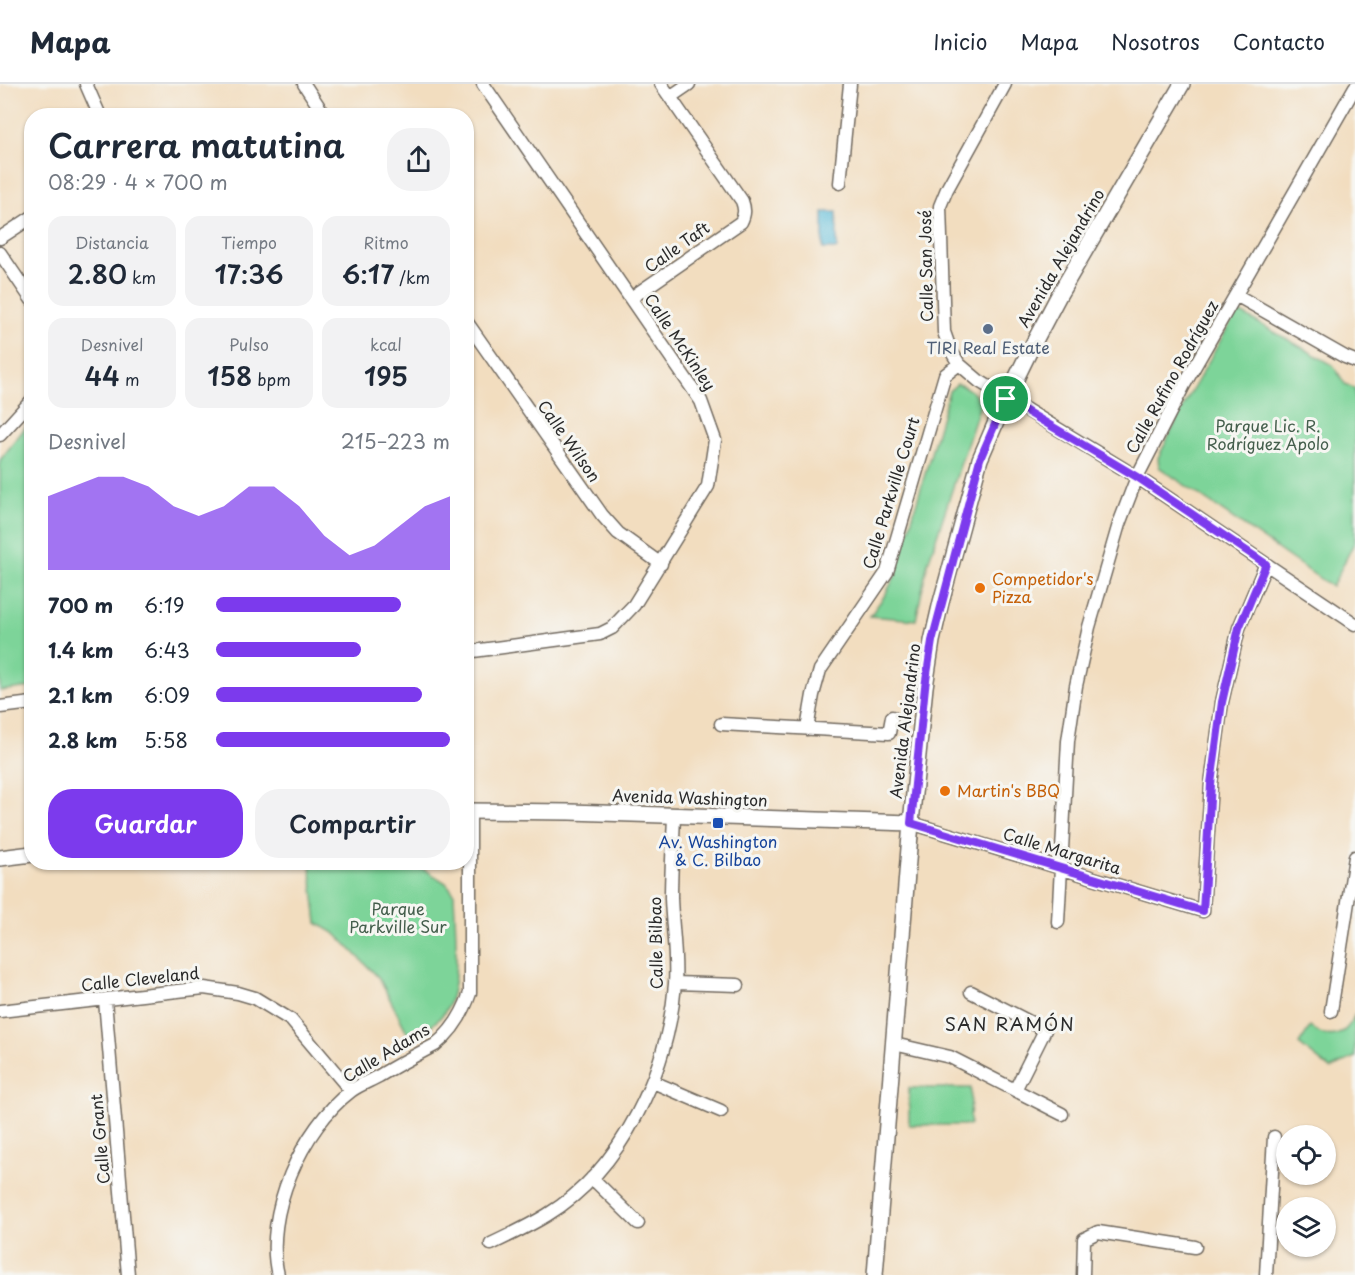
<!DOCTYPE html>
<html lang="es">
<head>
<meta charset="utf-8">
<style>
  :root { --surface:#fff; --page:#f2f2f3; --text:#1f2937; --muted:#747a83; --line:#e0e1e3; --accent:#7c3aed }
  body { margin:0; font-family:"Playpen Sans",sans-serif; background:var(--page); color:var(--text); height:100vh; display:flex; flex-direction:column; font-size:22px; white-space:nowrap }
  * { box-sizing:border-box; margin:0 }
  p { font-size:20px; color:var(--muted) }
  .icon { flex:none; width:33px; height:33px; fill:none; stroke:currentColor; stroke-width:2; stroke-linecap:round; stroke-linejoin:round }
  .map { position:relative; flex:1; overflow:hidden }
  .panel { position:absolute; left:24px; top:24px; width:450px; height:762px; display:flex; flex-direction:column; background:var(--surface); border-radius:24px; box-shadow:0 2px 4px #0004 }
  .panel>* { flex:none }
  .fabs { position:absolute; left:1276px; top:1041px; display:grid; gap:12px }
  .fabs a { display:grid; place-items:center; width:60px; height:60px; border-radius:50%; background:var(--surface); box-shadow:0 2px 4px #0004; font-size:30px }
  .pin { position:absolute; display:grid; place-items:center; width:51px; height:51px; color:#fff; margin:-26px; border:3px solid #fff; border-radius:50%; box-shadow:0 2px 6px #0007 }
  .round { display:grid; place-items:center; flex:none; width:63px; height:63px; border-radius:24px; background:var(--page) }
  .head { display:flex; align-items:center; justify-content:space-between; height:102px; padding:0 24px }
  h1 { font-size:33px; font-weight:600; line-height:45px }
  .stats { display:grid; grid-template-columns:repeat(3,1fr); gap:9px; height:102px; padding:6px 24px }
  .stats div { display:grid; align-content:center; border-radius:15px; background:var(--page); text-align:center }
  .stats b { font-size:26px; font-weight:600 }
  .stats small { font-size:16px; font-weight:400 }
  .stats p { font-size:16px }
  .chart { height:168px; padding:12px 24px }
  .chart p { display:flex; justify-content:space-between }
  .chart svg { width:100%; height:108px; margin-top:6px; fill:var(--accent); opacity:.7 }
  .primary-button { display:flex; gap:12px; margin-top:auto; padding:12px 24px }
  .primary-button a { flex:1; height:69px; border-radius:24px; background:var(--accent); color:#fff; font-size:24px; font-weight:600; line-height:69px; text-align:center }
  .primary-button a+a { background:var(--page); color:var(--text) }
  ul { padding:0 24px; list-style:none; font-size:20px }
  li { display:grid; grid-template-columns:96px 72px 1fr; align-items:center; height:45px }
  li i { height:15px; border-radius:8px; background:var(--accent) }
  header { display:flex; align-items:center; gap:36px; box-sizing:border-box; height:84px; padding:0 30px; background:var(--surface); border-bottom:2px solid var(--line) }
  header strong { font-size:28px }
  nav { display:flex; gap:33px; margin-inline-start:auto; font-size:21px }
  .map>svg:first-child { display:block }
  .green { fill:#7dd499; stroke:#548062; stroke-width:1.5 }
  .water { fill:#58bad7; stroke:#427281; stroke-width:1.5 }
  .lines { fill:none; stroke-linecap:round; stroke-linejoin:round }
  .minor-casing { stroke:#71695f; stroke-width:15 }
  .tertiary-casing { stroke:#71695f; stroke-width:18 }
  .minor { stroke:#fff; stroke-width:12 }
  .tertiary { stroke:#fff; stroke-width:15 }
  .route-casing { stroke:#fff; stroke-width:12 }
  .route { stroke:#7c3aed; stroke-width:8 }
  .service-dot { fill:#5c6f8a; stroke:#f6f6f2; stroke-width:2 }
  .food-dot { fill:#e8710a; stroke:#f6f6f2; stroke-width:2 }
  .transit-dot { fill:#1a4fb4; stroke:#f6f6f2; stroke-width:2 }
  .labels { text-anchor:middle; stroke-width:6; stroke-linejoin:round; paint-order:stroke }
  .street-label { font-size:16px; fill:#2b2b2b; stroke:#f6f6f2 }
  .service-label { font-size:16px; fill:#4e5e75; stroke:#f6f6f2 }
  .park-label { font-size:16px; fill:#445e4c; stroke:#f6f6f2 }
  .food-label { font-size:16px; fill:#c56008; stroke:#f6f6f2; text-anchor:start }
  .transit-label { font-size:16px; fill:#164399; stroke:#f6f6f2 }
  .neighbourhood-label { font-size:18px; letter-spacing:1.5px; fill:#2b2b2b; stroke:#f6f6f2 }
</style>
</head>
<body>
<header>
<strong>Mapa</strong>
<nav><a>Inicio</a><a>Mapa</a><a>Nosotros</a><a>Contacto</a></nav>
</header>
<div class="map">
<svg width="1355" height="1191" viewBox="0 0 1355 1191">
  <rect width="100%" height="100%" fill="#f6f6f2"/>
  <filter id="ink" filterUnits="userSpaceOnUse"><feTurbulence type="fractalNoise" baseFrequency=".0167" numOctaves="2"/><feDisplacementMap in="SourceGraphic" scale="12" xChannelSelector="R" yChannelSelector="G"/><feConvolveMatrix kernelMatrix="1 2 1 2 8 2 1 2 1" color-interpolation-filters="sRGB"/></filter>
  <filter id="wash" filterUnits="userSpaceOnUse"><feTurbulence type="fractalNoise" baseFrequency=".008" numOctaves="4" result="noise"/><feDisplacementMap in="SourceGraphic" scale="24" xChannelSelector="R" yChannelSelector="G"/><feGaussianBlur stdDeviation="1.35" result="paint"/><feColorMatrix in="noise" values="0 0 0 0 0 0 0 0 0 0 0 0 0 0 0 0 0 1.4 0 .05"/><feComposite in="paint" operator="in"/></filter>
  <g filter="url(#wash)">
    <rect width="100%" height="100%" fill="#f2ddbf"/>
    <!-- green -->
    <path class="green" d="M 1239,228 L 1333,281 L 1345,300 L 1355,305 L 1355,457 L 1332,503 L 1159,383 L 1158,374 L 1189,312 L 1236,229 Z
      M 957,300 C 966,302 979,311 980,321 L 927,482 L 916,536 L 870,532 L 885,511 L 896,490 L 949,307 Z
      M 31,336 L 31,603 L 0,607 L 0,376 Z
      M 310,779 L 408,779 L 427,787 L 446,799 L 454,809 C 455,842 462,903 444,929 C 435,941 423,948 411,956 L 379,894 L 336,850 L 317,839 Z
      M 1355,930 L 1355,973 L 1330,985 L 1299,960 L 1310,943 C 1329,958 1346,953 1355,930 Z
      M 909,1004 L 971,1004 L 970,1041 L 909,1041 Z"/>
    <!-- water -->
    <path class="water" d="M 823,128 L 837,128 L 837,165 L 823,165 Z"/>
  </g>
  <g filter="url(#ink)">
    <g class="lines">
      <!-- minor casing -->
      <g class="minor-casing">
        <path id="minor" d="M 86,0 L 100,32
          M 304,0 L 325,32
          M 1005,0 L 947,105 L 940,122 L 944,248 L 950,265 L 959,280 L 979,297 L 1137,393 L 1355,540
          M 670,13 L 689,0
          M 840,99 L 850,0
          M 0,154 L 32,133
          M 0,169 L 32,216
          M 1236,211 L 1345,273 L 1355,277
          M 631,214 L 741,138 C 745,130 745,125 742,117 L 661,0
          M 466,237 L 602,431 L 618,449 L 661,480
          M 0,351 L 32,316
          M 466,568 L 600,550 L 612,544 L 634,521 L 708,402 L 715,356 L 701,317 L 483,0
          M 0,623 L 32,619
          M 721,640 L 889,649 L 892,633
          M 807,645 L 813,611 L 820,586 L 887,488 L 945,291 L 959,280
          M 911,739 L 1203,827 L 1211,700 L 1222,618 L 1239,544 L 1266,480
          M 1058,838 L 1068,657 L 1076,602 L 1089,543 L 1119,440 L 1137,393 L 1184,301 L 1355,3
          M 675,899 L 738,901
          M 971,908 L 1045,946 L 1015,1006
          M 105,916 L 128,1191
          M 0,927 L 204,904 L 238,909 L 255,914 L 291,936 L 351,1007
          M 1331,927 L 1355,773
          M 894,960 L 950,973 L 1062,1030
          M 653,998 L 721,1027
          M 592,1094 L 638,1139
          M 491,1160 C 510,1151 529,1142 547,1131 C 623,1085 668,986 675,900 C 677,872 672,842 671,814 C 671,787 673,759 674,732
          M 278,1191 C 263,1131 302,1044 351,1007 C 359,1001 370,997 379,992 C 397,981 416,971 435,961 C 453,947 463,930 470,909 L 470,727
          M 1083,1191 L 1084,1155 L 1098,1148 L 1195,1163
          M 1266,1191 L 1274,1053"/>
      </g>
      <!-- tertiary casing -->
      <g class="tertiary-casing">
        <path id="tertiary" d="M 466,727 L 570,728 L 911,739
          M 0,774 L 32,770
          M 875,1191 L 911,739 L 925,603 L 932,557 L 941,518 L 980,375 L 1006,315 L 1030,266 L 1059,211 L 1182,0"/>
      </g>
      <!-- minor -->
      <use href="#minor" class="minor"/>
      <!-- tertiary -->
      <use href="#tertiary" class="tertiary"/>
    </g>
  </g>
  <g class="lines" filter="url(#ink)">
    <!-- route casing -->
    <g class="route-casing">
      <path id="route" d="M 1006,315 L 1137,393 L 1266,480 L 1239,544 L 1222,618 L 1211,700 L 1203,827 L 911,739 L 925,603 L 932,557 L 980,375 Z"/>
    </g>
    <!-- route -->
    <use href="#route" class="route"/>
  </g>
  <!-- markers -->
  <circle class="service-dot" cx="988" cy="245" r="6"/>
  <g class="food-dot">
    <circle cx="980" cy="504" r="6"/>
    <circle cx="945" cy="707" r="6"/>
  </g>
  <rect class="transit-dot" x="712" y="733" width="12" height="12" rx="3"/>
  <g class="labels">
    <!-- street labels -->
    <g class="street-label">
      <text transform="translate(677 163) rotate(-35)" y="6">Calle Taft</text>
      <text transform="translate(1061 174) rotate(-60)" y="6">Avenida Alejandrino</text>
      <text transform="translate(926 182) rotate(-91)" y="6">Calle San José</text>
      <text transform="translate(680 258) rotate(56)" y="6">Calle McKinley</text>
      <text transform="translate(1172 293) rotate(-61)" y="6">Calle Rufino Rodríguez</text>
      <text transform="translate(569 357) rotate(55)" y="6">Calle Wilson</text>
      <text transform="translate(891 409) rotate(-73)" y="6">Calle Parkville Court</text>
      <text transform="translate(905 637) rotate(-83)" y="6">Avenida Alejandrino</text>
      <text transform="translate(690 714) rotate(2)" y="6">Avenida Washington</text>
      <text transform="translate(1062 767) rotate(17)" y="6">Calle Margarita</text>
      <text transform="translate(656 859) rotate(-91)" y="6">Calle Bilbao</text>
      <text transform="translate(140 895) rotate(-6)" y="6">Calle Cleveland</text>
      <text transform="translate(386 969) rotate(-31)" y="6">Calle Adams</text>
      <text transform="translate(100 1055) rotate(-95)" y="6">Calle Grant</text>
    </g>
    <!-- service labels -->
    <g class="service-label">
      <text x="988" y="270">TIRI Real Estate</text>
    </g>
    <!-- park labels -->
    <g class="park-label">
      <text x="1268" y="348">Parque Lic. R.<tspan x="1268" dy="18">Rodríguez Apolo</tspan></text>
      <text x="398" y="831">Parque<tspan x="398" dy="18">Parkville Sur</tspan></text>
    </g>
    <!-- food labels -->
    <g class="food-label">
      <text x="992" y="501">Competidor's<tspan x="992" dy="18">Pizza</tspan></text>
      <text x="957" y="713">Martin's BBQ</text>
    </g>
    <!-- transit labels -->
    <g class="transit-label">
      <text x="718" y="764">Av. Washington<tspan x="718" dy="18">&amp; C. Bilbao</tspan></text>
    </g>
    <!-- neighbourhood labels -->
    <g class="neighbourhood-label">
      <text x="1010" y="947">SAN RAMÓN</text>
    </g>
  </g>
</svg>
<div class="fabs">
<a><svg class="icon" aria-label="locate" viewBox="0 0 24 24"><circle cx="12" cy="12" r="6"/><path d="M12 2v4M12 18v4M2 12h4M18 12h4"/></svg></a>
<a><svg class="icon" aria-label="layers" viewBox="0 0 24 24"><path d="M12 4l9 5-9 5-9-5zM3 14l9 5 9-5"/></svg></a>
</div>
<div class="pin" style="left:1006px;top:315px;background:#1e9e55"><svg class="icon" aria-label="arrive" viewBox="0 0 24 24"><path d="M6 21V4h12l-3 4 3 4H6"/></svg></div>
<section class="panel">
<div class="head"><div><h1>Carrera matutina</h1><p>08:29 · 4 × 700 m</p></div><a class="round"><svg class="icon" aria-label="share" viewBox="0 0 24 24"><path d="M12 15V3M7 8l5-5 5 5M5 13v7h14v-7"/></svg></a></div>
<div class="stats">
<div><p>Distancia</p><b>2.80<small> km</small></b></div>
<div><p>Tiempo</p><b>17:36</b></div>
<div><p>Ritmo</p><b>6:17<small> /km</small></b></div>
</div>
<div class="stats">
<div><p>Desnivel</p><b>44<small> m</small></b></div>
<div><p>Pulso</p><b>158<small> bpm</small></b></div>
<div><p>kcal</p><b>195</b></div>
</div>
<div class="chart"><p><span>Desnivel</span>215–223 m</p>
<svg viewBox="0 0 160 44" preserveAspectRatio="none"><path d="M0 44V14L10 10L20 6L30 6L40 10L50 18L60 22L70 18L80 10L90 10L100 18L110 30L120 38L130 34L140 26L150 18L160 14V44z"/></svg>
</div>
<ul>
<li><b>700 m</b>6:19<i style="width:79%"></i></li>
<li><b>1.4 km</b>6:43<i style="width:62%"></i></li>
<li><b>2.1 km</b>6:09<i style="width:88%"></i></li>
<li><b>2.8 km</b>5:58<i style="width:100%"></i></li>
</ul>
<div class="primary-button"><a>Guardar</a><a>Compartir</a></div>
</section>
</div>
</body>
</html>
